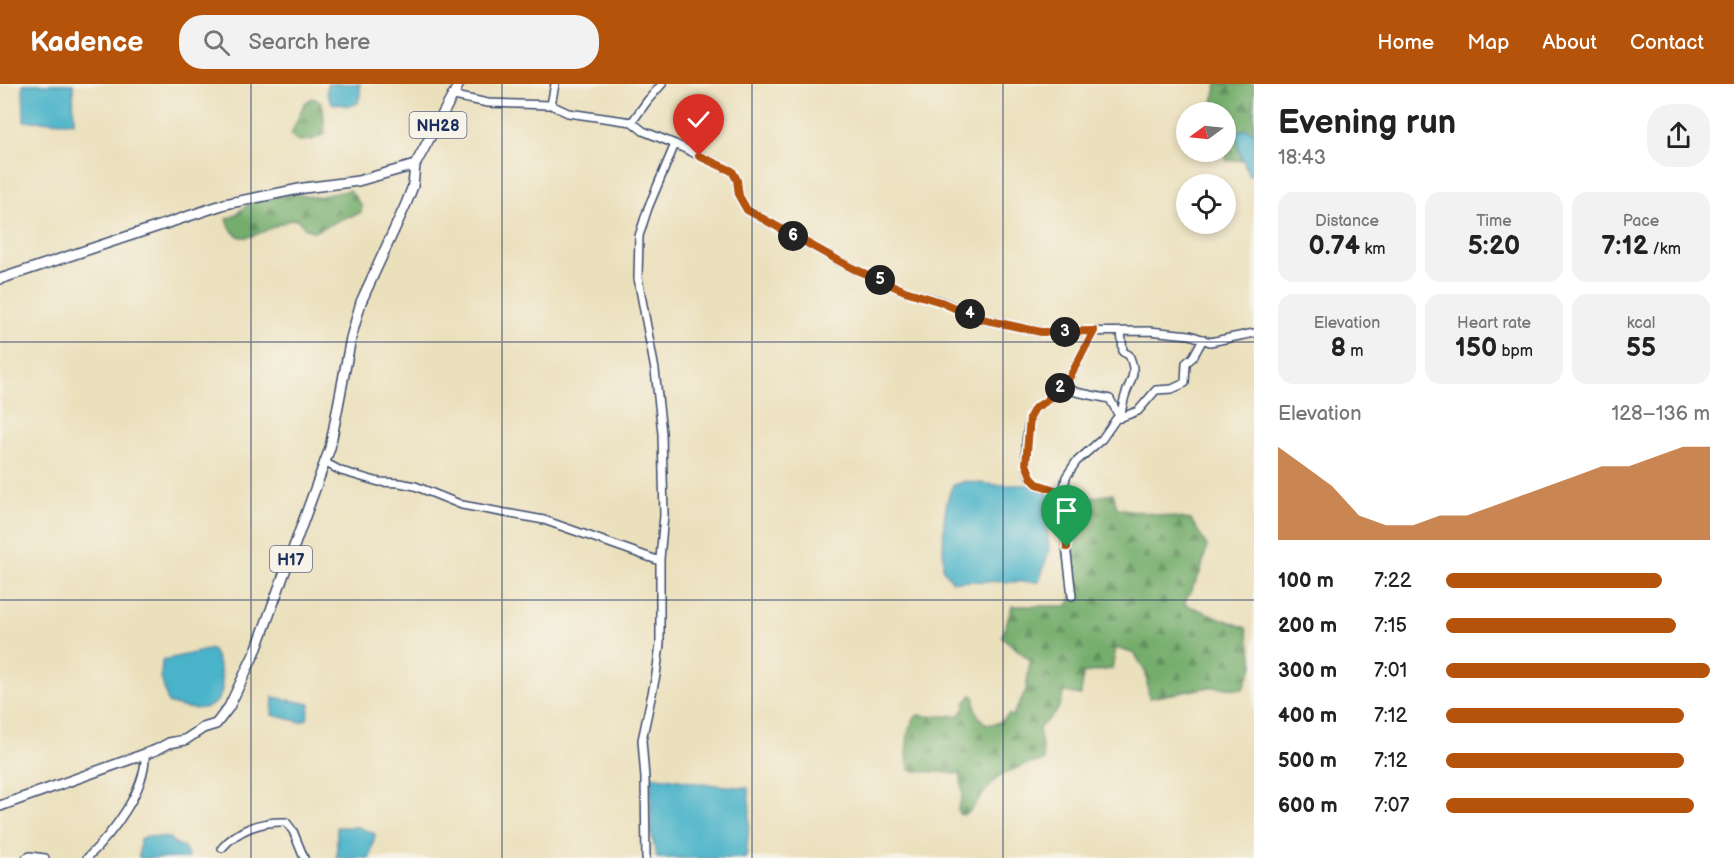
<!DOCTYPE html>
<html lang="en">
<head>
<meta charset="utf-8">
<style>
  :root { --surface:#fff; --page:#f2f2f2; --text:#222; --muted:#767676; --accent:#b45309 }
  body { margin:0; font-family:"Balsamiq Sans",sans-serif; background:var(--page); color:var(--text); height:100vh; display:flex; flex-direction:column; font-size:22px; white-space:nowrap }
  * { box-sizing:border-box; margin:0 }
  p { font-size:20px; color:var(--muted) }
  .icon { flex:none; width:33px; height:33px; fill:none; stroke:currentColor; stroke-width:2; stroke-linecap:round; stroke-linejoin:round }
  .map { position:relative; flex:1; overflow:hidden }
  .drawer { display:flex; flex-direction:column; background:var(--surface); width:480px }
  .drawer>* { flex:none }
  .needle { width:39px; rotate:255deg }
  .controls { position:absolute; left:1176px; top:18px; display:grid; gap:12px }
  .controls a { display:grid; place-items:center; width:60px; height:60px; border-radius:50%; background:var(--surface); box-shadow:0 3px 9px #0003; font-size:30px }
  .pin { position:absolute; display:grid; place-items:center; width:51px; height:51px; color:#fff; margin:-62px -26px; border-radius:50% 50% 50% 0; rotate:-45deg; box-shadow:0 0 6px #0007 }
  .pin .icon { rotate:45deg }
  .km { position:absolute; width:30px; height:30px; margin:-15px; border-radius:50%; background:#222; color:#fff; font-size:16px; line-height:30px; text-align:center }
  .round { display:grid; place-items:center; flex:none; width:63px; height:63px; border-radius:24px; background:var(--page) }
  .headline { display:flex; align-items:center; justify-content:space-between; height:102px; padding:0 24px }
  h1 { font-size:33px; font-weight:600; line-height:45px }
  .stats { display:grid; grid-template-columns:repeat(3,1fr); gap:9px; height:102px; padding:6px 24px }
  .stats div { display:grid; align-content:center; border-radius:15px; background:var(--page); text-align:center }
  .stats b { font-size:26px; font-weight:600 }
  .stats small { font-size:16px; font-weight:400 }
  .stats p { font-size:16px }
  .chart { height:168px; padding:12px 24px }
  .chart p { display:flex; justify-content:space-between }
  .chart svg { width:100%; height:108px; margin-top:6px; fill:var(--accent); opacity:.7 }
  ul { padding:0 24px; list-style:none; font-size:20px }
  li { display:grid; grid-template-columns:96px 72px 1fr; align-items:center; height:45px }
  li i { height:15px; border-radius:8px; background:var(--accent) }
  header { display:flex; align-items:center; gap:36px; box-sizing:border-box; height:84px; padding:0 30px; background:var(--accent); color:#fff }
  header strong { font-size:28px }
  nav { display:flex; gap:33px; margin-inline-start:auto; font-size:21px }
  .search { width:420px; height:54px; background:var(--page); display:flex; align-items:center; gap:15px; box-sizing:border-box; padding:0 21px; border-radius:24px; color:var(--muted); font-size:22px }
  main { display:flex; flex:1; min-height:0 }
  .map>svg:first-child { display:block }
  .forest { fill:url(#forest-firs); stroke:#486e65; stroke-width:1.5 }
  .water { fill:#4ab3c9; stroke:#327194; stroke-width:1.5 }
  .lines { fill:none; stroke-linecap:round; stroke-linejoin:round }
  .minor-casing { stroke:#3a4a6c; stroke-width:10 }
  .major-casing { stroke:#3a4a6c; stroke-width:12 }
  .minor { stroke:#fff; stroke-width:7 }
  .major { stroke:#fff; stroke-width:9 }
  .route-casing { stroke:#fff; stroke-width:12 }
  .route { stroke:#b45309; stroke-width:8 }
  .grid { fill:none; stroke:#1b2f5e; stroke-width:1.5; stroke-opacity:0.55 }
  .labels { text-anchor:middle; stroke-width:5; stroke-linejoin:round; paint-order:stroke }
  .shield { fill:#f7f3e8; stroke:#5d6a87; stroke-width:1.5 }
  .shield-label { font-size:16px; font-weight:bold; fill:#1b2f5e }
</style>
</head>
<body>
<header>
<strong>Kadence</strong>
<div class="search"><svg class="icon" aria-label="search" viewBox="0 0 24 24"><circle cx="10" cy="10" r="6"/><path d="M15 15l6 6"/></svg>Search here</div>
<nav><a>Home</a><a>Map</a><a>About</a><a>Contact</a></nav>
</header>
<main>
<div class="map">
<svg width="1254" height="774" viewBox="0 0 1254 774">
  <defs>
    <pattern id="forest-firs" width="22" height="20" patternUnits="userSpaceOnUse" patternTransform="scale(1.5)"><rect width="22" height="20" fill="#74ad6c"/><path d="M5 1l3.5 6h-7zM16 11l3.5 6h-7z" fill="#5e8d5c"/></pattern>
  </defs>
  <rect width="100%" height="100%" fill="#f7f3e8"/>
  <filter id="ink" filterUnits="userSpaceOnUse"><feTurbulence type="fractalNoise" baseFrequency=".0167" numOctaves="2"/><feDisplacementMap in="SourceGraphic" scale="12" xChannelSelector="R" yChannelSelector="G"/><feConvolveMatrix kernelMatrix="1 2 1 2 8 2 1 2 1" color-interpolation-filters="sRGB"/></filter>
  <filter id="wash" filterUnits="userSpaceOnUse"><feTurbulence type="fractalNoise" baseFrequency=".008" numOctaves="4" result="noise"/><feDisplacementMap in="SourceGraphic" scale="24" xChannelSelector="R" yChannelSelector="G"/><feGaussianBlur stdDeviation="1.35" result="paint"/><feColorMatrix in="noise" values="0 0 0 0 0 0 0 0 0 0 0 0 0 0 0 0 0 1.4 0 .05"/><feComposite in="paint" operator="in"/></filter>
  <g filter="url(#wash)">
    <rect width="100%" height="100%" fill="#ebe0bc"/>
    <!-- forest -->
    <path class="forest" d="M 1217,0 L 1254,0 L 1254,49 L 1250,46 L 1238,63 L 1242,76 L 1227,77 L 1224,68 L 1226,68 L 1226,28 L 1211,28 Z
      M 312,14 L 320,17 L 323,23 L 325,50 L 312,56 L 298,57 L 291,51 L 304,20 Z
      M 350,106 L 362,123 L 361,128 L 356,131 L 346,133 L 314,148 L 304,143 L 297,135 C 273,135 237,177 227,134 L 232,133 L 251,118 L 290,110 L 317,113 Z
      M 1113,409 L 1117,424 L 1191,436 L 1207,462 L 1201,487 L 1184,520 L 1246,544 L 1254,580 L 1243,605 L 1210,603 L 1149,614 L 1146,589 L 1135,570 L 1116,564 L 1112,585 L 1083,589 L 1081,611 L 1065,608 L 1057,627 L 1039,644 L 1044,677 L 1023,681 L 997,693 L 968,729 L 963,731 L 959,730 L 958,725 L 963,711 L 960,689 C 950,691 951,689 941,688 C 930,687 921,689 910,686 C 905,672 905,640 918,631 C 931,634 946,632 960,631 L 965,624 L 965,619 L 972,611 L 975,615 C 973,627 982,645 997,639 C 1002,638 1005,633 1009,630 L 1012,633 L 1026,606 L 1030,576 L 1002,553 L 1012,522 L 1068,522 L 1076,500 L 1071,445 L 1092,414 Z"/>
    <!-- water -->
    <path class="water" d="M 23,0 L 73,0 L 74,38 L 24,37 Z
      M 327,0 L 360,0 L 360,11 L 358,19 L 350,22 L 332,19 L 327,9 Z
      M 1245,45 L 1250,46 L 1254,49 L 1254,91 L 1249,92 L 1238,63 L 1237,48 Z
      M 966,397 C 976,399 985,400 995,401 C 1015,402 1035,397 1052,408 L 1053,419 L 1047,442 L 1049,467 L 1039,498 L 952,497 L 943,485 C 944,458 941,425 953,401 Z
      M 211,565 C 217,570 218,579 220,586 C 230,628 199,630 168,619 L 161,593 L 162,576 Z
      M 273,613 L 310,620 L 307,635 L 301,638 L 272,631 Z
      M 651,692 L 704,700 L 748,704 L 750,727 L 746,774 L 657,774 L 651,749 Z
      M 337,743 L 358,743 L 375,750 L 370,774 L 337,774 Z
      M 147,752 L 169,754 L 174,759 L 184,763 L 189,774 L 139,774 L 140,755 Z"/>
  </g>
  <g filter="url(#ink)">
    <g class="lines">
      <!-- minor casing -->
      <g class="minor-casing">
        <path id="minor" d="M 454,12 L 488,19 L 551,21 L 568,29 L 632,38 L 643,47 L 675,60 L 732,87 L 737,96 L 739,112 L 747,126 L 852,184 L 905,207 L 941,217 L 977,234 L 1041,248 L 1149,247 L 1190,251 L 1210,258 L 1254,249
          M 551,21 L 555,0
          M 632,38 L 648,16 L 662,0
          M 1094,247 L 1065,302 L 1076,308 L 1110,315 L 1120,334
          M 1120,334 C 1122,326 1123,317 1126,309 C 1132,293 1137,289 1129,271 L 1123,268 L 1121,247
          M 324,378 L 341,387 L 379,398 L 400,399 L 415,402 L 462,421 L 544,436 L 660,477
          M 1061,411 C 1055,403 1044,405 1036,400 C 1020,388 1026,343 1033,327 C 1037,322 1040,322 1045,318 C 1052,312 1056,306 1065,302
          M 1072,512 L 1061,420 L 1066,393 L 1076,378 L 1102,355 L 1116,335 L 1138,327 L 1156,306 L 1172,305 L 1185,299 L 1186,279 L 1193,273 L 1203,255
          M 222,764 C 238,745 262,737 286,738 L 293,747 L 304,774
          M 26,774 L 30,772 L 45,774
          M 87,774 C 112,750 147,705 145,670
          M 646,774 L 645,694 L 642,656 L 656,591 L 660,560 L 660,475 L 664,431 L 662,349 L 655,286 L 638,194 L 639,152 L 648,124 L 675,60"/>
      </g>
      <!-- major casing -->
      <g class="major-casing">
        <path id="major" d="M 0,195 L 225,120 L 304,104 L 358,97 L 415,81
          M 0,722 L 156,666 L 169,659 L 185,656 L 203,644 L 216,640 L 229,623 L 257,564 L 330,364 L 351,254 L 361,218 L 406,120 L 413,102 L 415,81 L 459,0"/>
      </g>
      <!-- minor -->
      <use href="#minor" class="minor"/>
      <!-- major -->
      <use href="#major" class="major"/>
    </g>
  </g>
  <g class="lines" filter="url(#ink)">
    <!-- route casing -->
    <g class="route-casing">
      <path id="route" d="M 699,72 L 732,87 L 737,96 L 739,112 L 747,126 L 852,184 L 905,207 L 941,218 L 977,234 L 1041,248 L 1094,247 L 1065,302 L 1055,307 L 1045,318 L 1035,324 L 1030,333 L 1026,380 L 1032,395 L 1037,400 L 1058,407 L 1061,411 L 1067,463"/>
    </g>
    <!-- route -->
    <use href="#route" class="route"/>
  </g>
  <!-- grid -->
  <path class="grid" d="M 251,0 L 251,774M 502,0 L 502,774M 752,0 L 752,774M 1003,0 L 1003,774M 0,258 L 1254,258M 0,516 L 1254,516"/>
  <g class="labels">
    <!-- shield labels -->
    <g class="shield">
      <rect x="409.5" y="28" width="57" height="26" rx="4.5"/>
      <rect x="270" y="462" width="42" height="26" rx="4.5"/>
    </g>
    <g class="shield-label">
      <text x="438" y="47">NH28</text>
      <text x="291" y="481">H17</text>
    </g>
  </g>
</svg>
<div class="controls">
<a><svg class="needle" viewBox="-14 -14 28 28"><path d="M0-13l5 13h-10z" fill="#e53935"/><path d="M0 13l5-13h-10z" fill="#767676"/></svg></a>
<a><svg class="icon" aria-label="locate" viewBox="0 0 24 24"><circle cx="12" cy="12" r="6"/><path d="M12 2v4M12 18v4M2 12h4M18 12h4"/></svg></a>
</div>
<div class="pin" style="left:1067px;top:463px;background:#1e9e55"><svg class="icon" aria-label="arrive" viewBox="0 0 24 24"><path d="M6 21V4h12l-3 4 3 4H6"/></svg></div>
<div class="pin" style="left:699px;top:72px;background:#d93025"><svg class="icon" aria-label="check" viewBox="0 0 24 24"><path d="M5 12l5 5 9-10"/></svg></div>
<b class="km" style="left:1060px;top:304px">2</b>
<b class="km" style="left:1065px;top:248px">3</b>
<b class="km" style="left:970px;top:230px">4</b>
<b class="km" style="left:880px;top:196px">5</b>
<b class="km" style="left:793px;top:152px">6</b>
</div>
<section class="drawer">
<div class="headline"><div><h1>Evening run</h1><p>18:43</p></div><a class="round"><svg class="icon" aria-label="share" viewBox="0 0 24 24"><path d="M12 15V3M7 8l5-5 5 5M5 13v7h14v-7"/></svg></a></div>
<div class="stats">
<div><p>Distance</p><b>0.74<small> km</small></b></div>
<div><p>Time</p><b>5:20</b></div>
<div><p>Pace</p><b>7:12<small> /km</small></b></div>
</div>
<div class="stats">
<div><p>Elevation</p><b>8<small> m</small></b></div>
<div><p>Heart rate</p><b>150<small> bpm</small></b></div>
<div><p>kcal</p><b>55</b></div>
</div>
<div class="chart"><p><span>Elevation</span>128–136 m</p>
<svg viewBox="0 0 160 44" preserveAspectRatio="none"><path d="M0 44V6L10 14L20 22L30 34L40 38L50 38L60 34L70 34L80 30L90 26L100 22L110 18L120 14L130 14L140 10L150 6L160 6V44z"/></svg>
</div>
<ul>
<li><b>100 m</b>7:22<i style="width:82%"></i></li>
<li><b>200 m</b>7:15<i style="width:87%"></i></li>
<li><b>300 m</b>7:01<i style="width:100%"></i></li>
<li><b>400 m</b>7:12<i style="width:90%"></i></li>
<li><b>500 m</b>7:12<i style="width:90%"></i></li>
<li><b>600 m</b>7:07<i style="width:94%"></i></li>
</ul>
</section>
</main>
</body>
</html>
